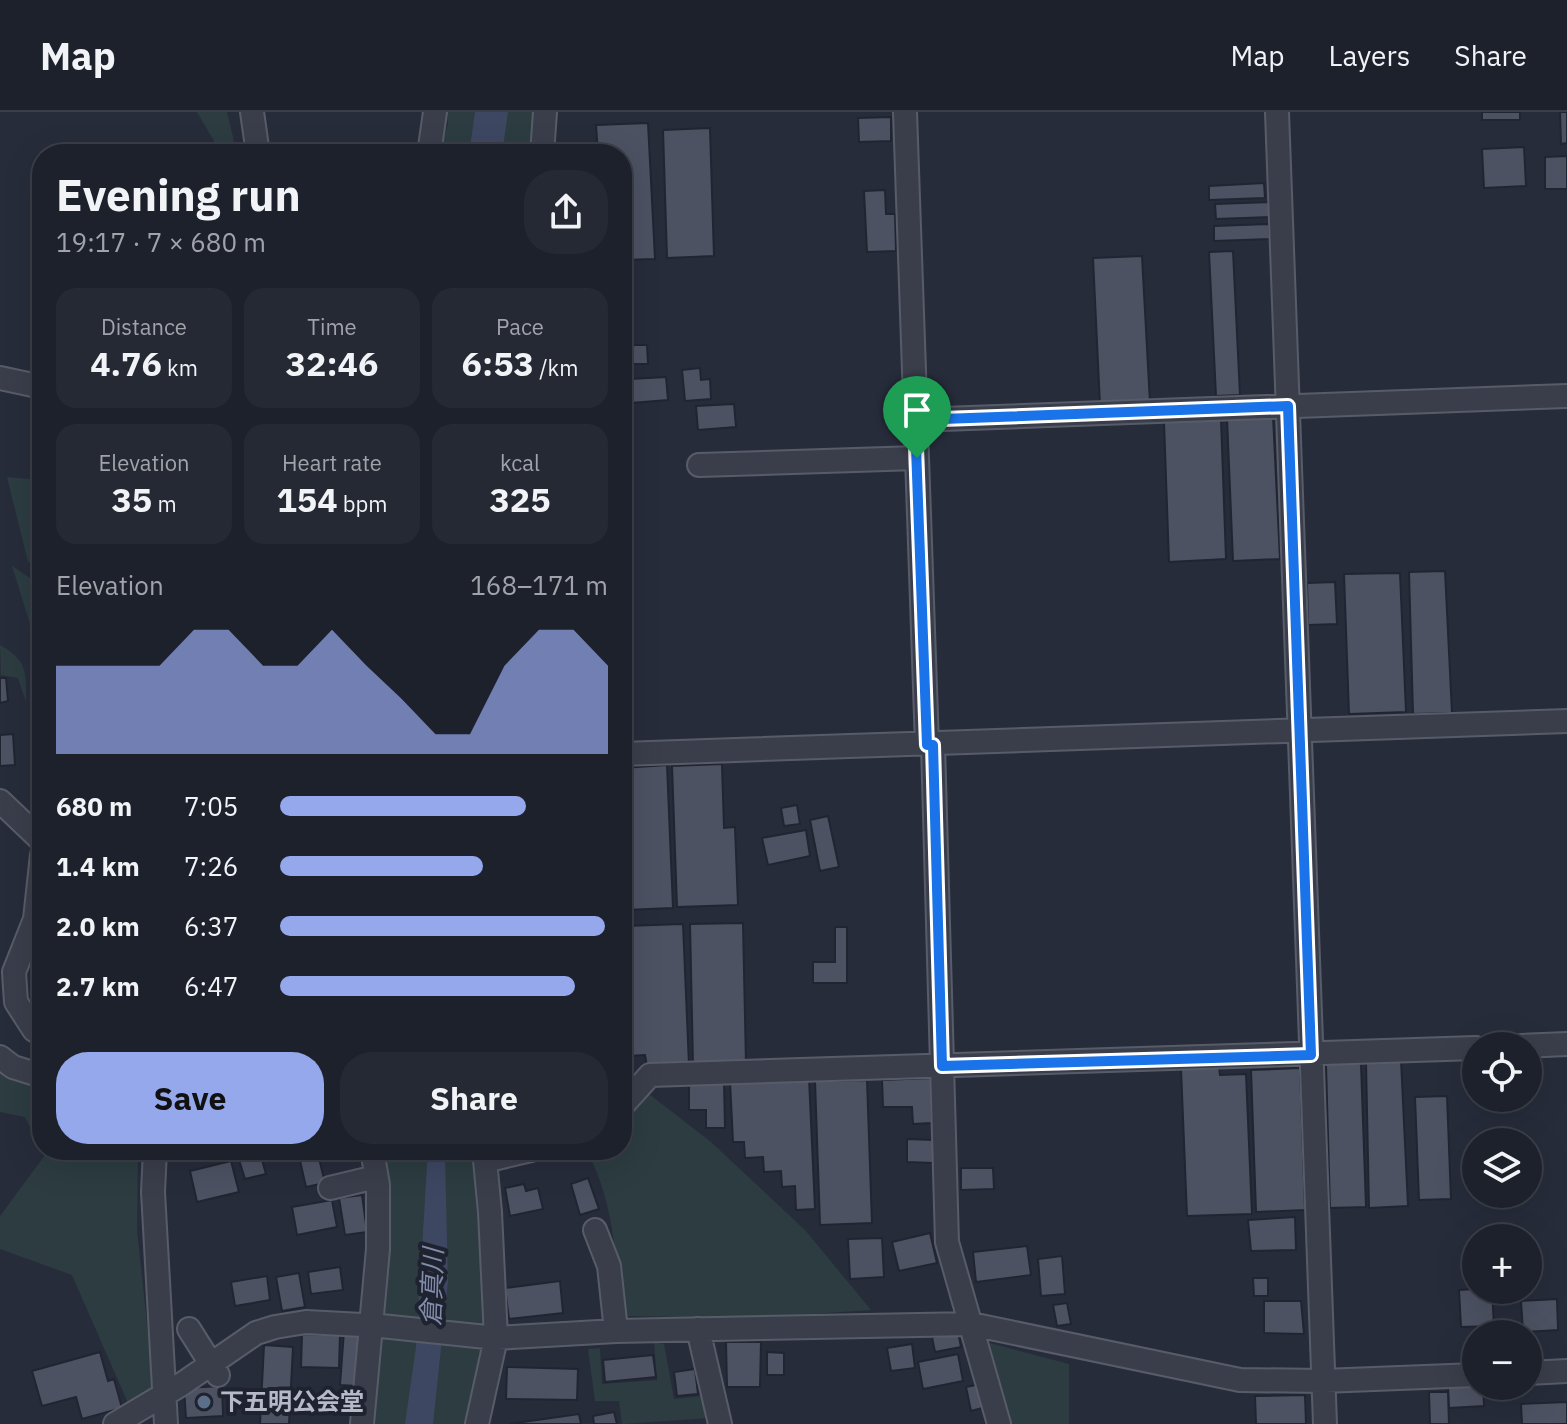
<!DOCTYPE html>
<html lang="en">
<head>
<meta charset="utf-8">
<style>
  :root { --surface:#1d212c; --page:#252934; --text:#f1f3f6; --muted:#a0a3a9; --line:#3b3e48; --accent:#95a8ec }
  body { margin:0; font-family:"IBM Plex Sans","Noto Sans JP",sans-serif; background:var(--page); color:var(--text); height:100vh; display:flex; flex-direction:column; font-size:30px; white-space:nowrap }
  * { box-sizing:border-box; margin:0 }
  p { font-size:26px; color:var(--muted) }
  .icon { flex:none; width:44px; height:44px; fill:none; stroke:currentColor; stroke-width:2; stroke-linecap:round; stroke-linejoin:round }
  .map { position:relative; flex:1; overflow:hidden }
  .sheet { position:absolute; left:32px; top:32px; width:600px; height:1016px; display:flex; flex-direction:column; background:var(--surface); border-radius:32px; box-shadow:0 8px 32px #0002,0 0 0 2px var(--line) }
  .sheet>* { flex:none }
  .tools { position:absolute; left:1462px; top:920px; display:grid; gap:16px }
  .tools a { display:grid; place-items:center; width:80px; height:80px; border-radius:50%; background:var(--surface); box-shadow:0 8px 32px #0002,0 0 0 2px var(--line); font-size:40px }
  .pin { position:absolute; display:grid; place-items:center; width:68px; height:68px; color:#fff; margin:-82px -34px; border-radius:50% 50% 50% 0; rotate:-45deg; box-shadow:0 0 8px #0007 }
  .pin .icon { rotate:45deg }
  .round { display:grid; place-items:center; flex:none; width:84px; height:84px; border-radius:32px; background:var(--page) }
  .headline { display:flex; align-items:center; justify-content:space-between; height:136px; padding:0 24px }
  h1 { font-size:44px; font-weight:700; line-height:60px }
  .stats { display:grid; grid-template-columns:repeat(3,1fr); gap:12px; height:136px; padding:8px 24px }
  .stats div { display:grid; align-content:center; border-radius:20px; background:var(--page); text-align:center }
  .stats b { font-size:34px; font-weight:700 }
  .stats small { font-size:22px; font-weight:400 }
  .stats p { font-size:22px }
  .chart { height:224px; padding:16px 24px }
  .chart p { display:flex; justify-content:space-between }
  .chart svg { width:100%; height:144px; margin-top:8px; fill:var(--accent); opacity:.7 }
  .button { display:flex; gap:16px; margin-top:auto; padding:16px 24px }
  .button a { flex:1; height:92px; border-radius:32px; background:var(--accent); color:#111; font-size:32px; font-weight:700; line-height:92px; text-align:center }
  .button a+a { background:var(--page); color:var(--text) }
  ul { padding:0 24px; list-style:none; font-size:26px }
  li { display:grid; grid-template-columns:128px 96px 1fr; align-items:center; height:60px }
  li i { height:20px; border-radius:10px; background:var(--accent) }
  header { display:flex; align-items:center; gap:48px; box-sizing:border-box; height:112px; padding:0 40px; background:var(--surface); border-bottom:2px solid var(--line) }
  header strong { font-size:38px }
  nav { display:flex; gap:44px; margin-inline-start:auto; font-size:28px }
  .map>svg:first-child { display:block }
  .green { fill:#2c3c40 }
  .water { fill:#3e4762 }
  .building { fill:#4d5263; stroke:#212532; stroke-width:2 }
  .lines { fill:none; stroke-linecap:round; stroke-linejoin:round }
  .minor-casing { stroke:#585c69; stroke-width:26 }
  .minor { stroke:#3a3e4b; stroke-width:22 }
  .route-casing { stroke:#fff; stroke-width:16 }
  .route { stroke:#1a73e8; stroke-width:10 }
  .service-dot { fill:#5c6f8a; stroke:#1f2330; stroke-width:3 }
  .labels { text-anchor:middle; stroke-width:8; stroke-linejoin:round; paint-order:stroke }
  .poi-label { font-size:24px; font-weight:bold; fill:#b6b9c7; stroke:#1f2330; text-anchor:start }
  .water-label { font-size:26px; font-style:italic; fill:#818caa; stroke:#1f2330 }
</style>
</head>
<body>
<header>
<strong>Map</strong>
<nav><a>Map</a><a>Layers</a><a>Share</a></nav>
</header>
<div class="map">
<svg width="1567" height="1312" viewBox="0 0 1567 1312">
  <rect width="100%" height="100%" fill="#272c3b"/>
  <!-- green -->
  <path class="green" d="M 197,0 L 227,0 L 234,29 L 231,42 L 207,42 L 214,29 Z
    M 446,0 L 540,0 L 540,42 L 440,42 L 448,11 Z
    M 7,365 L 30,367 L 42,403 L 42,454 L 28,450 Z
    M 12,454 L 42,474 L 42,577 L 39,579 L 29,509 Z
    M 0,533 C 28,549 26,559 26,590 L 18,566 L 1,563 Z
    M 0,954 L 42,967 L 42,1038 L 25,1005 L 0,1000 Z
    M 622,961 L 711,1030 L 805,1118 L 871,1198 L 756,1206 L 622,1204 C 616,1148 614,1087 586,1038 L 622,1038 Z
    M 42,1038 L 138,1038 L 137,1118 L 154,1277 L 128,1291 L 72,1163 L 0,1137 L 0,1104 L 45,1043 Z
    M 371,1038 L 473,1038 L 493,1152 L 476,1312 L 362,1312 Z
    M 982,1229 L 1069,1252 L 1069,1312 L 1006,1312 Z
    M 654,1230 L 664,1232 L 674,1287 L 701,1284 L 694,1235 L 709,1306 L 622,1312 L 619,1289 L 595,1289 L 588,1237 L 600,1236 L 602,1272 L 657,1268 Z"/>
  <!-- water -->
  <path class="water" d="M 475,0 L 508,0 L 502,42 L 469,42 Z
    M 428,1038 L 444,1038 L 445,1044 L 448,1170 L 433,1312 L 405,1312 L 416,1235 Z"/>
  <!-- building -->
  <path class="building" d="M 1482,0 L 1520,0 L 1520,8 L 1482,8 Z
    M 1560,0 L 1567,0 L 1567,31 L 1561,32 Z
    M 891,5 L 891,29 L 859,30 L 858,6 Z
    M 648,11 L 655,147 L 622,148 L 622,42 L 598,42 L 596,13 Z
    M 710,16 L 714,144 L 667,146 L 663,18 Z
    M 1524,35 L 1526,74 L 1484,76 L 1482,37 Z
    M 1567,44 L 1567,77 L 1545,77 L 1545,45 Z
    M 1264,71 L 1265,86 L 1209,88 L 1209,74 Z
    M 885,78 L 886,102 L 895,102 L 896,139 L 867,140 L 864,79 Z
    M 1271,90 L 1271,105 L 1216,107 L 1215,92 Z
    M 1269,112 L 1270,127 L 1214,129 L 1214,114 Z
    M 1233,139 L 1240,283 L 1216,284 L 1209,140 Z
    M 1142,144 L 1150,291 L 1100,293 L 1093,146 Z
    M 623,233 L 647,233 L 648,252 L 624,252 Z
    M 700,256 L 701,268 L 710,267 L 711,287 L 685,289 L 682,258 Z
    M 666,265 L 668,288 L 631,291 L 630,267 Z
    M 734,292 L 736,315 L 698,318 L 696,294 Z
    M 1273,304 L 1280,447 L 1233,449 L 1227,306 Z
    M 1221,307 L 1226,447 L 1169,450 L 1164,310 Z
    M 1445,459 L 1452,601 L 1413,602 L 1409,460 Z
    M 1400,461 L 1406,600 L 1349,602 L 1344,462 Z
    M 1335,470 L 1337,512 L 1308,513 L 1307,471 Z
    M 0,566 L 6,566 L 8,589 L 0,591 Z
    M 13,622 L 15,653 L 0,654 L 0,623 Z
    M 722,652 L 724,716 L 735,715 L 738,793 L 677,795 L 672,654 Z
    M 667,653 L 673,796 L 624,798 L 622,656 Z
    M 797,693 L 800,712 L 784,714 L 781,696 Z
    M 828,704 L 839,755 L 820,759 L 810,708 Z
    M 806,718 L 810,744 L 768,753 L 762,726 Z
    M 743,811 L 746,952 L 693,953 L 690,812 Z
    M 683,812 L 689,953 L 647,954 L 645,943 L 627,944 L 625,814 Z
    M 835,815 L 847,815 L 847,871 L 813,871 L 813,850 L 835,850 Z
    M 1401,948 L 1408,1094 L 1369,1096 L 1366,950 Z
    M 1361,951 L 1366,1095 L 1330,1096 L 1326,952 Z
    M 1219,955 L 1220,963 L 1246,962 L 1252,1102 L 1187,1104 L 1181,957 Z
    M 1300,956 L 1305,1098 L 1256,1100 L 1251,958 Z
    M 809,966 L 815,1097 L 796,1098 L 795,1074 L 782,1075 L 781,1059 L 764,1060 L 763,1045 L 745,1046 L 744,1030 L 733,1030 L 730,969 Z
    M 931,966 L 932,1011 L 913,1012 L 912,995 L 883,995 L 882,968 Z
    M 867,968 L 872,1111 L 820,1113 L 815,969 Z
    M 689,970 L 724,970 L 725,1016 L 706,1016 L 706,998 L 689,998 Z
    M 1447,984 L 1451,1087 L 1419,1088 L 1415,985 Z
    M 907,1027 L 934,1028 L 933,1051 L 907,1050 Z
    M 306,1038 L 317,1038 L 325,1071 L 306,1075 L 298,1040 Z
    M 260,1041 L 266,1062 L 245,1067 L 239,1048 Z
    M 231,1049 L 239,1080 L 197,1090 L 190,1059 Z
    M 961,1056 L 993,1056 L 994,1077 L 961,1078 Z
    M 588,1066 L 599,1097 L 580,1103 L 571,1072 Z
    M 524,1072 L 526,1079 L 538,1076 L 543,1097 L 510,1104 L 505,1076 Z
    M 362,1083 L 367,1120 L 345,1123 L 339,1086 Z
    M 332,1088 L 337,1115 L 297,1123 L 292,1095 Z
    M 1295,1105 L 1296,1138 L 1251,1139 L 1248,1108 Z
    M 930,1121 L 937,1151 L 899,1159 L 892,1130 Z
    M 882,1126 L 884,1165 L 850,1167 L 848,1127 Z
    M 1027,1134 L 1031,1163 L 976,1170 L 973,1140 Z
    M 1062,1144 L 1065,1182 L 1041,1184 L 1038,1147 Z
    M 340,1155 L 343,1178 L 311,1182 L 308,1160 Z
    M 299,1161 L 305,1195 L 282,1199 L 276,1165 Z
    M 267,1164 L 270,1188 L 235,1194 L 231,1170 Z
    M 1253,1166 L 1268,1166 L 1268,1184 L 1254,1184 Z
    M 560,1169 L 563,1201 L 509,1207 L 505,1176 Z
    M 1476,1177 L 1492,1178 L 1494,1214 L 1461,1215 L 1459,1178 Z
    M 1557,1187 L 1558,1218 L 1523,1220 L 1521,1189 Z
    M 1264,1189 L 1301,1189 L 1304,1222 L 1264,1221 Z
    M 1067,1191 L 1071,1212 L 1057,1214 L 1053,1193 Z
    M 344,1219 L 361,1220 L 357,1274 L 340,1273 Z
    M 958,1220 L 961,1235 L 935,1240 L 932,1225 Z
    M 302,1222 L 340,1223 L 339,1256 L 301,1255 Z
    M 726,1230 L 761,1230 L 760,1275 L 727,1275 Z
    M 912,1232 L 915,1256 L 891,1259 L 887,1236 Z
    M 264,1233 L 293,1235 L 289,1312 L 260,1312 Z
    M 100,1240 L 108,1269 L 114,1267 L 122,1296 L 82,1307 L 76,1285 L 42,1294 L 32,1259 Z
    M 767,1240 L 784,1241 L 784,1263 L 767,1263 Z
    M 958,1242 L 963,1269 L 923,1277 L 918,1250 Z
    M 653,1243 L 656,1265 L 605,1270 L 603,1248 Z
    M 507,1255 L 578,1257 L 577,1288 L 506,1287 Z
    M 695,1257 L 698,1282 L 677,1284 L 674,1260 Z
    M 981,1272 L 986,1295 L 971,1299 L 966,1275 Z
    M 1448,1272 L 1483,1274 L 1484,1294 L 1449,1296 Z
    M 222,1274 L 223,1304 L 186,1306 L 184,1276 Z
    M 1429,1280 L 1448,1280 L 1449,1312 L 1430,1312 Z
    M 1305,1283 L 1306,1312 L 1256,1312 L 1255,1284 Z
    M 1567,1290 L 1567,1312 L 1522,1312 L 1521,1292 Z
    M 614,1300 L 617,1312 L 594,1312 L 593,1304 Z
    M 579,1302 L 581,1312 L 509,1312 Z"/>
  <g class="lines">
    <!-- minor casing -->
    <g class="minor-casing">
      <path id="minor" d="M 252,0 L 258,42
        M 905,0 L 927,633
        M 1277,0 L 1325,1312
        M 429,42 L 435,0
        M 542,42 L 545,0
        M 0,266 L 42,275
        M 915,308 L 1567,284
        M 699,353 L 917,346
        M 933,633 L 947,1130 L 999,1312
        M 622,642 L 1567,609
        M 0,689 L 42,729
        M 42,743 L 35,807 L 14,860 L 16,890 L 34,918 L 42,923
        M 1521,934 L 1567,932
        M 0,945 L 13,955 L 42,964
        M 622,994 L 650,963 L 1476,936
        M 155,1038 L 153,1080 L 166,1312
        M 485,1049 L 531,1038
        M 330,1076 L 376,1065
        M 595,1118 L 609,1154 L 616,1219
        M 189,1217 L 218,1263
        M 698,1217 L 720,1312
        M 1528,1261 L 1567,1259
        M 115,1312 L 182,1272 L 256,1221 L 275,1215 L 306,1210 L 381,1214 L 496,1226 L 616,1219 L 971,1212 L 1240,1268 L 1323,1269 L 1476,1263
        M 362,1312 L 378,1137 L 378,1073 L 372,1038
        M 477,1312 L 496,1226 L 490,1100 L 484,1038"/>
    </g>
    <!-- minor -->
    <use href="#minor" class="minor"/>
  </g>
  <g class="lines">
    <!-- route casing -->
    <g class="route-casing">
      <path id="route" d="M 1288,294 L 1311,943 L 942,954 L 933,633 L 927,633 L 915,308 Z"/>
    </g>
    <!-- route -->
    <use href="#route" class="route"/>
  </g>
  <!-- markers -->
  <circle class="service-dot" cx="204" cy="1290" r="8"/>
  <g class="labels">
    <!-- poi labels -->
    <g class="poi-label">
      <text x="220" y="1298">下五明公会堂</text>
    </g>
    <!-- water labels -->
    <g class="water-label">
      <text transform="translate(432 1175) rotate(-88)" y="9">倉真川</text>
    </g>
  </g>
</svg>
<div class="tools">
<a><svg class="icon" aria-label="locate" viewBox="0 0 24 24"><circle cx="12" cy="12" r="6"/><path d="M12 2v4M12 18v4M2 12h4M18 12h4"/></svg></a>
<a><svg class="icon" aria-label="layers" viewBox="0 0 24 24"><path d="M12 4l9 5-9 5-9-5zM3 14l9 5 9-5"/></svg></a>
<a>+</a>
<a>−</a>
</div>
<div class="pin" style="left:917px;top:346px;background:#1e9e55"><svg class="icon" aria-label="arrive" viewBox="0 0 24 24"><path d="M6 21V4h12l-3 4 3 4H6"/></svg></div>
<section class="sheet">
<div class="headline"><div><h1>Evening run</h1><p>19:17 · 7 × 680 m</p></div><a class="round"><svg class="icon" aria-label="share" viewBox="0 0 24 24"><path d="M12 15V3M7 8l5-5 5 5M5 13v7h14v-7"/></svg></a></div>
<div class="stats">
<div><p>Distance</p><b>4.76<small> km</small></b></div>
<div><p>Time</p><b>32:46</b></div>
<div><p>Pace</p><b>6:53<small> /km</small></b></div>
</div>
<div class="stats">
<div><p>Elevation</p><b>35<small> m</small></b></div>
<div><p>Heart rate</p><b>154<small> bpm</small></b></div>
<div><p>kcal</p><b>325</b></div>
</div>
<div class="chart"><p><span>Elevation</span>168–171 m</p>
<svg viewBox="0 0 160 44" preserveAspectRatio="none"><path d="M0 44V17L10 17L20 17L30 17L40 6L50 6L60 17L70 17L80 6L90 17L100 27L110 38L120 38L130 17L140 6L150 6L160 17V44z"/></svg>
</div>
<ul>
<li><b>680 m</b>7:05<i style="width:75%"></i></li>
<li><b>1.4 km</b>7:26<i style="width:62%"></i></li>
<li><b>2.0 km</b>6:37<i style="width:99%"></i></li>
<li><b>2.7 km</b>6:47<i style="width:90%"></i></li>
</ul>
<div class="button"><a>Save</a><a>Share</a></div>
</section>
</div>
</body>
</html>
